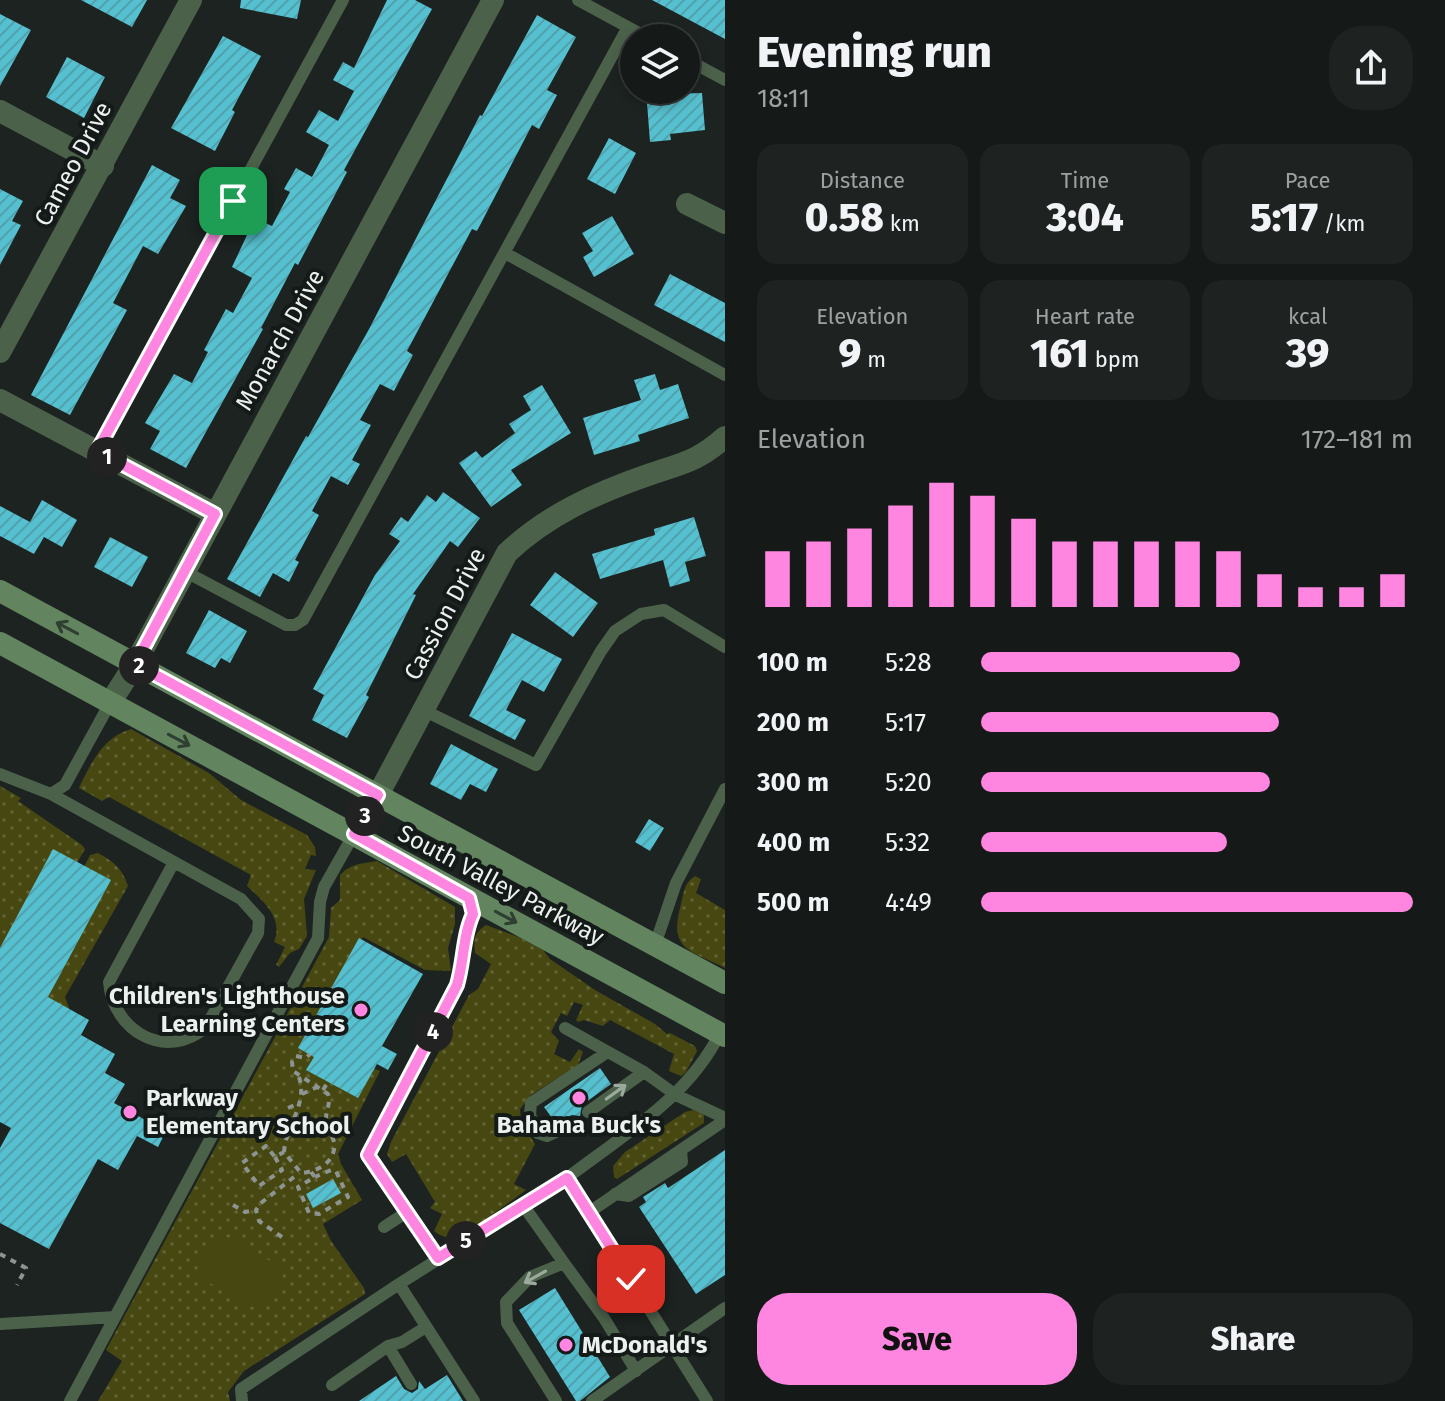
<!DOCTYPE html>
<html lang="en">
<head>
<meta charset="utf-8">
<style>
  :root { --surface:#151a19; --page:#1e2322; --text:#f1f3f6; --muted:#9da1a2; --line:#343838; --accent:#fe85e0 }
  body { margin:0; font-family:"Fira Sans",sans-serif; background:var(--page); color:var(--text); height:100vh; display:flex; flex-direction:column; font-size:30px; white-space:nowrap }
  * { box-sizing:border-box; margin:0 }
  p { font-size:26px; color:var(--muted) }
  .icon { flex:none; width:44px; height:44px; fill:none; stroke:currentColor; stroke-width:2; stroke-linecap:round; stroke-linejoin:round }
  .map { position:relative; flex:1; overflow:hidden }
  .panel { display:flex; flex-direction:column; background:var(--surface); width:720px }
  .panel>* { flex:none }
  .controls { position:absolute; left:620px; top:24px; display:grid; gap:16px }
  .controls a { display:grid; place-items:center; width:80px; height:80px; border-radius:50%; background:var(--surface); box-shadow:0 4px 12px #0003,0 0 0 2px var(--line); font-size:40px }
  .pin { position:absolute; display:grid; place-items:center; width:68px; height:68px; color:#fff; margin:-34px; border-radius:16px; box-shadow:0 4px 12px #0006 }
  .km { position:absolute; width:40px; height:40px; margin:-20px; border-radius:50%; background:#222; color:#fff; font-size:22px; line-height:40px; text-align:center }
  .round { display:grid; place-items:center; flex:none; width:84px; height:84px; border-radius:32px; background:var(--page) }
  .summary { display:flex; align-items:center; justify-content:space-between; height:136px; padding:0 32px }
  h1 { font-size:44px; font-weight:800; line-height:60px }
  .figures { display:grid; grid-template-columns:repeat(3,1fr); gap:12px; height:136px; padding:8px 32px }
  .figures div { display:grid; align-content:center; border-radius:20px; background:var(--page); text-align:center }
  .figures b { font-size:40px; font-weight:800 }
  .figures small { font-size:22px; font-weight:400 }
  .figures p { font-size:22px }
  .chart { height:224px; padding:16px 32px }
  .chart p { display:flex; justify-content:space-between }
  .chart svg { width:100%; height:144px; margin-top:8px; stroke:var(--accent); stroke-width:6 }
  .cta { display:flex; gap:16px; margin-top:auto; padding:16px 32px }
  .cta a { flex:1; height:92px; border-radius:32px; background:var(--accent); color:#111; font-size:32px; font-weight:800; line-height:92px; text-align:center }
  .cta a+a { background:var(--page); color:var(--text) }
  ul { padding:0 32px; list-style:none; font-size:26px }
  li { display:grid; grid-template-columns:128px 96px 1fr; align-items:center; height:60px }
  li i { height:20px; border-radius:10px; background:var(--accent) }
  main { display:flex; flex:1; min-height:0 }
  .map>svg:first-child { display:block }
  .grass { fill:url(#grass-dots) }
  .park { fill:#474811 }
  .building { fill:url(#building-hatch) }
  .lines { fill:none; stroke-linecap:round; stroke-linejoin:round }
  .path { stroke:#8e9492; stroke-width:4; stroke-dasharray:6 6; stroke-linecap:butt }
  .service { stroke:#4c614a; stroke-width:12 }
  .minor { stroke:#4c614a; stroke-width:22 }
  .secondary { stroke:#628560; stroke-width:22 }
  .oneway { stroke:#2f3f31 }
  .oneway2 { stroke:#9ca99d }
  .route-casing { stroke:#fff; stroke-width:16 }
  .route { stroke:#fe85e0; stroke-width:10 }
  .poi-dot { fill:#fe85e0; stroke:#131a18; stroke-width:3 }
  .labels { text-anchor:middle; stroke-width:8; stroke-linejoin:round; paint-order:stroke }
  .street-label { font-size:24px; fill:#ecf1f0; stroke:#131a18 }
  .poi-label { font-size:24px; font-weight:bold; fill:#ecf1f0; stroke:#131a18; text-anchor:start }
</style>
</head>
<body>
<main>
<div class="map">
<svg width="725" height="1401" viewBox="0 0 725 1401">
  <defs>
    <pattern id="grass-dots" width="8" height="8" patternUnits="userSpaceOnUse" patternTransform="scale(2)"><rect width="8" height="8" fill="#474811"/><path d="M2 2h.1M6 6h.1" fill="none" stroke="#626334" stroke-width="1.8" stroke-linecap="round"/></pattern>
    <pattern id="building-hatch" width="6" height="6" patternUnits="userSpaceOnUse" patternTransform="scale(2)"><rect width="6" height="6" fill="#55c0cf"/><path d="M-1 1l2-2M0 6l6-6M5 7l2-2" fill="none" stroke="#52a2ad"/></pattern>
  </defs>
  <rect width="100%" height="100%" fill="#1c2321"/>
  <!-- grass -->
  <path class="grass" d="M 131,729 L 209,773 L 241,800 L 307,835 L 315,847 L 316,856 L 311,855 L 305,869 L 316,870 L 304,899 L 307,936 L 299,949 L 290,953 L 279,967 L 276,965 L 285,947 L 274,942 C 284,918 263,901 247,886 L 251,875 L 109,797 L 102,801 L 79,788 C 91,763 103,737 131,729 Z
    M 0,786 L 21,798 L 18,801 L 82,845 L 85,849 L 77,863 L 84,867 L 90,855 L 98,853 C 114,862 122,868 128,886 L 65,997 L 72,1016 L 46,1066 L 0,953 Z
    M 377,861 L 455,907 L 455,924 L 448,948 L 451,971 L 425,970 L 363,937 L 305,1042 L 380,1071 L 338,1154 L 341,1164 L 362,1200 L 323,1224 L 331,1241 L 364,1288 L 365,1294 L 244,1371 L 228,1392 L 230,1401 L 98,1401 L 122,1361 L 106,1350 L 329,937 L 331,908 L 340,900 L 340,875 C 352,863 361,864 377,861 Z
    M 695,876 L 701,879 L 696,893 L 725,910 L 725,968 C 689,950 668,950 681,904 C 684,892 684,883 695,876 Z
    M 486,925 L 521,938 L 543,950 L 550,959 L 595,990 L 655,1024 L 667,1034 L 670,1033 L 695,1046 L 697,1051 L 686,1072 L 681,1076 L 669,1071 L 674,1054 L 610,1020 L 603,1026 L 584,1020 L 578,1022 L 576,1020 L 583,1005 L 574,1002 L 567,1016 L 561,1013 L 551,1032 L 559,1041 L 554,1054 L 570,1062 L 579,1049 L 583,1052 L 578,1065 L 531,1095 L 520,1109 L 521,1123 L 535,1144 L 514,1184 L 526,1190 C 509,1202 465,1238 446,1237 C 441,1236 438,1234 434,1231 L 442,1214 L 430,1208 L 435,1202 L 406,1154 L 392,1162 L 387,1154 L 391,1142 L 469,995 L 478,989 L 491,964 L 475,953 C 473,939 475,932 486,925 Z
    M 693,1110 L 704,1114 L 704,1123 L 617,1179 L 614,1177 L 613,1166 L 625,1152 L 685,1112 Z"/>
  <!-- park -->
  <path class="park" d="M 218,1232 L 286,1270 L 262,1312 L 194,1274 Z"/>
  <!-- building -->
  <path class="building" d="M 81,0 L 147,0 L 132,27 Z
    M 241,0 L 301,0 L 297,19 L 240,8 Z
    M 387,0 L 415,0 L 432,9 L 344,170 L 347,172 L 298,265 L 295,263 L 261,328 L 263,329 L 186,468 L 150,449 L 160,431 L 145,423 L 174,374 L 192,383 L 208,352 L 204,350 L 226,309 L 233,313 L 252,278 L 232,267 L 255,218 L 272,226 L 290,192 L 284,189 L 296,168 L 312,177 L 329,145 L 306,132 L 319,110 L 338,121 L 354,91 L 333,80 L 343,62 L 354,68 Z
    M 652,0 L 725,0 L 725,39 Z
    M 0,14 L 31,30 L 0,86 Z
    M 537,15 L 576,37 L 547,90 L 557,95 L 539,129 L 532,125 L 477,231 L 472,229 L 407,351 L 413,355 L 394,391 L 380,384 L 360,420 L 371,425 L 352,460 L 360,464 L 348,485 L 331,476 L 312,511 L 319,515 L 295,560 L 299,562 L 289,582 L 273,573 L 260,597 L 227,579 L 306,436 L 308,437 L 368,331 L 480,115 L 482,116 Z
    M 223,36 L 261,56 L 232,110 L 235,112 L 215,151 L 171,128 Z
    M 67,57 L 105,77 L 84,118 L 46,97 Z
    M 646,90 L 667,90 L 667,94 L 702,93 L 705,130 L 670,134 L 671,140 L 650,142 Z
    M 609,138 L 636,153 L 615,194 L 587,179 Z
    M 152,165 L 180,180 L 170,198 L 186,206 L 158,254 L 143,246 L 113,303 L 127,310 L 70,415 L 31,395 Z
    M 0,189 L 23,201 L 12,221 L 21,225 L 0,265 Z
    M 612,216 L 634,254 L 594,277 L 583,257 L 593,251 L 582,233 Z
    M 670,274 L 725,303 L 725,342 L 654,305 Z
    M 655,374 L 660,390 L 678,384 L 689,418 L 638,435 L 640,441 L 594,455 L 583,418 L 641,400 L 634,380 Z
    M 542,385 L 571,433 L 511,470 L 522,485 L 491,507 L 459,463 L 476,451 L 482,458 L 515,433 L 509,424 L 531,410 L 523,396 Z
    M 443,492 L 480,518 L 458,547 L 450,541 L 413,594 L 416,595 L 366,695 L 369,697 L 347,738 L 312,720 L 324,695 L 313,689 L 375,575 L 400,541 L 389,534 L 401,517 L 408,522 L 427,495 L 436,502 Z
    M 42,500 L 77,520 L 62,547 L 44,537 L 34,554 L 0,536 L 0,506 L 30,522 Z
    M 694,517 L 706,556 L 685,562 L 690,581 L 670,587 L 663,560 L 600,579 L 592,554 L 655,535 L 654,529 Z
    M 110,537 L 148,557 L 132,587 L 94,567 Z
    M 555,572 L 598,603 L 573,637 L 530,605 Z
    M 209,610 L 247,631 L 230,663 L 221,658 L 215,668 L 186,653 Z
    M 512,633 L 562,659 L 544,692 L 522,680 L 506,710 L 526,720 L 515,740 L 469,716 Z
    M 451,744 L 498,769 L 486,792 L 470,784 L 461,800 L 430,784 Z
    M 649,819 L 664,828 L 650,851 L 635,842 Z
    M 53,849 L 111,880 L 48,997 L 89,1020 L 81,1035 L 115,1054 L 105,1073 L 125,1084 L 114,1103 L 166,1131 L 158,1147 L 137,1136 L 118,1170 L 98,1159 L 49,1249 L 0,1223 L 0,1148 L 11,1128 L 0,1122 L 0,948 Z
    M 359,938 L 423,974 L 382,1046 L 397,1054 L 388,1070 L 377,1064 L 358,1098 L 306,1070 L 314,1057 L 298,1048 Z
    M 600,1068 L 611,1084 L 582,1105 L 580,1116 L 572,1115 L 555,1122 L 544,1107 Z
    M 725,1150 L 725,1275 L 696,1294 L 639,1207 L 646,1202 L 643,1197 L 665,1183 L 668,1188 Z
    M 333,1179 L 341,1193 L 313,1208 L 306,1194 Z
    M 555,1288 L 610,1377 L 580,1401 L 576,1401 L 519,1310 Z
    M 447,1375 L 463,1401 L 359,1401 L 396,1376 L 404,1389 L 412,1393 L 418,1389 L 419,1381 L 425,1389 Z"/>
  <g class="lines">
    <!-- path -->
    <path class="path" d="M 299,1077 C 308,1104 286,1125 284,1152 L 301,1173 C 317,1172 337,1162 334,1142 C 332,1134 326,1128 326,1119 C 326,1109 331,1104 328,1094 L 293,1071 L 292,1062 L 296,1056 L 306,1058 L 310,1054
      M 323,1090 L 328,1082
      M 302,1094 L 317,1087
      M 288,1108 L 299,1103
      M 275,1157 L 282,1170 L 259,1186 L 242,1163 L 266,1146 L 275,1157 L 284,1152
      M 311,1172 L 315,1177 L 298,1187 L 309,1213 L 319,1214 L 348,1197 L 336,1171 L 331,1170 L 315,1177
      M 233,1205 L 245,1212 L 256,1210
      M 282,1237 L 259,1221 L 256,1210 L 261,1203 L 299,1173
      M 0,1254 L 26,1268 L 17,1285"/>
    <!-- service -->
    <path class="service" d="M 578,0 L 648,38
      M 686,59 L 725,80
      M 505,253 L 725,375
      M 97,451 L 343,0
      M 184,571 L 286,625 L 295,625 L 303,620 L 628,27
      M 423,710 L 536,765 L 601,651 L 615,631 L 641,614 L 664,610 L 725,647
      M 0,774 L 51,794 L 65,785 L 110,703
      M 51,794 L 241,899 L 259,919 L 258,933 L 206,1027 C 166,1062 113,1031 109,982 L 174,862
      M 655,945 L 676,883 L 725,789
      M 565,1028 L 644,1072 L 676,1095 L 725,1118
      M 588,1112 L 644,1072
      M 575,1123 L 547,1136 L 538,1133 L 530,1115 L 531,1103 L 606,1053
      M 615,1194 L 629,1196 L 682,1162 L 681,1150
      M 523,1205 L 564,1263
      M 588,1213 L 725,1120
      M 384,1227 L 407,1212
      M 438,1258 L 368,1155 L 457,985 C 464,961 463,935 473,914 L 469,898
      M 0,1324 L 115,1317
      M 388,1346 L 411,1384
      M 332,1385 L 388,1346 L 402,1342 L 426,1327
      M 70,1401 L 318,938 L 320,902 L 324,887 L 354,834
      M 242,1401 L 241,1389 L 399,1284
      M 474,1401 L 399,1284 L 567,1178
      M 556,1401 L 507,1323 L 506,1302 L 530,1277 L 564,1263 L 604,1318 L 636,1371
      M 592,1401 L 725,1308
      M 707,1401 L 567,1178 C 623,1135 688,1098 720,1033"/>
    <!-- minor -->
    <path class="minor" d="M 0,111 L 103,166
      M 687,204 L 725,223
      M 0,352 L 191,0
      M 0,400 L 215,514
      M 110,703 L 135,664 L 493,0
      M 354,834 L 378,795 L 507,553 C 547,515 596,493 648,475 C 682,463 697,462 725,437"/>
    <!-- secondary -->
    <path class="secondary" d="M 0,591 L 725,983
      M 0,643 L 725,1036"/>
  </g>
  <!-- one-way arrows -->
  <defs><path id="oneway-shaft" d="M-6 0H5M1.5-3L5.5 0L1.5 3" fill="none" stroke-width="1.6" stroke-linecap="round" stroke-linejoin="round" transform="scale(2)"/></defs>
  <g class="oneway">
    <use href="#oneway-shaft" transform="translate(67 628) rotate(-152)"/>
    <use href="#oneway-shaft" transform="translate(179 740) rotate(28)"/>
    <use href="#oneway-shaft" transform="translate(506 917) rotate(28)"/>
  </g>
  <g class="oneway2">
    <use href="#oneway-shaft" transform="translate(616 1092) rotate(-36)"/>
    <use href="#oneway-shaft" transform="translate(535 1277) rotate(151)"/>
  </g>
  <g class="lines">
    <!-- route casing -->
    <g class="route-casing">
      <path id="route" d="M 233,201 L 97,451 L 215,514 L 135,664 L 378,795 L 354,834 L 469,898 L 473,914 C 463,935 464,961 457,985 L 368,1155 L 438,1258 L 567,1178 L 631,1279"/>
    </g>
    <!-- route -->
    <use href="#route" class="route"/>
  </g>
  <!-- markers -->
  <g class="poi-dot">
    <circle cx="361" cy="1010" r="8"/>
    <circle cx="579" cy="1098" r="8"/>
    <circle cx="130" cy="1112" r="8"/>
    <circle cx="566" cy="1345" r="8"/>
  </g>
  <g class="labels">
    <!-- street labels -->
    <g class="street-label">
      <text transform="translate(73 164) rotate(-62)" y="8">Cameo Drive</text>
      <text transform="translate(280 340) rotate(-61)" y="8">Monarch Drive</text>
      <text transform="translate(445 614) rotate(-62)" y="8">Cassion Drive</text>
      <text transform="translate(501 885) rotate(28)" y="8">South Valley Parkway</text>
    </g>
    <!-- poi labels -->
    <g class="poi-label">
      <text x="345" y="1004" text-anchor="end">Children's Lighthouse<tspan x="345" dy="28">Learning Centers</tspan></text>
      <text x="146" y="1106">Parkway<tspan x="146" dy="28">Elementary School</tspan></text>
      <text x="579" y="1133" text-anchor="middle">Bahama Buck's</text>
      <text x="582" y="1353">McDonald's</text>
    </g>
  </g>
</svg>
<div class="controls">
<a><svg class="icon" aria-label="layers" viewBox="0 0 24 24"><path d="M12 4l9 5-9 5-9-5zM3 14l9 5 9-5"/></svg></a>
</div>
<div class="pin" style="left:233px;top:201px;background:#1e9e55"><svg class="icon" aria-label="arrive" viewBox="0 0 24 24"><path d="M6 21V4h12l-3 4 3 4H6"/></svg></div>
<div class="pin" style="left:631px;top:1279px;background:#d93025"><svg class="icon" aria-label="check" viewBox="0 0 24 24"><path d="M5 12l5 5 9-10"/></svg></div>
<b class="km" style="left:107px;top:457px">1</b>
<b class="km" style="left:139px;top:666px">2</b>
<b class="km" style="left:365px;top:816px">3</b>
<b class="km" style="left:433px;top:1032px">4</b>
<b class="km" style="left:466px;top:1241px">5</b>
</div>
<section class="panel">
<div class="summary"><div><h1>Evening run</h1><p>18:11</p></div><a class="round"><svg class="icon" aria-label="share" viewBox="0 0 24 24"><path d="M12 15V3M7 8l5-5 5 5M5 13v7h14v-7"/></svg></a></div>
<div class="figures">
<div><p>Distance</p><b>0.58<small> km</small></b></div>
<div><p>Time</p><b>3:04</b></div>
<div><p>Pace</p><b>5:17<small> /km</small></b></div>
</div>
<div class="figures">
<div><p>Elevation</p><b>9<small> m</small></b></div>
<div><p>Heart rate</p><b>161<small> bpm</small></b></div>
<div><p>kcal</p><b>39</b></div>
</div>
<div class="chart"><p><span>Elevation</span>172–181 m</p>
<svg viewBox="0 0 160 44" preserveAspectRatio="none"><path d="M5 44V27M15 44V24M25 44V20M35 44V13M45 44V6M55 44V10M65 44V17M75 44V24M85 44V24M95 44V24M105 44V24M115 44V27M125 44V34M135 44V38M145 44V38M155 44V34"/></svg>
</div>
<ul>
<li><b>100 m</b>5:28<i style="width:60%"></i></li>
<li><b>200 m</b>5:17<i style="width:69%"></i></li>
<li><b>300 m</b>5:20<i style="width:67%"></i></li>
<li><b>400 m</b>5:32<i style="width:57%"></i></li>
<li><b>500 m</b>4:49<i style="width:100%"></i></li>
</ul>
<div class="cta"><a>Save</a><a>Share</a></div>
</section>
</main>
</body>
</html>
